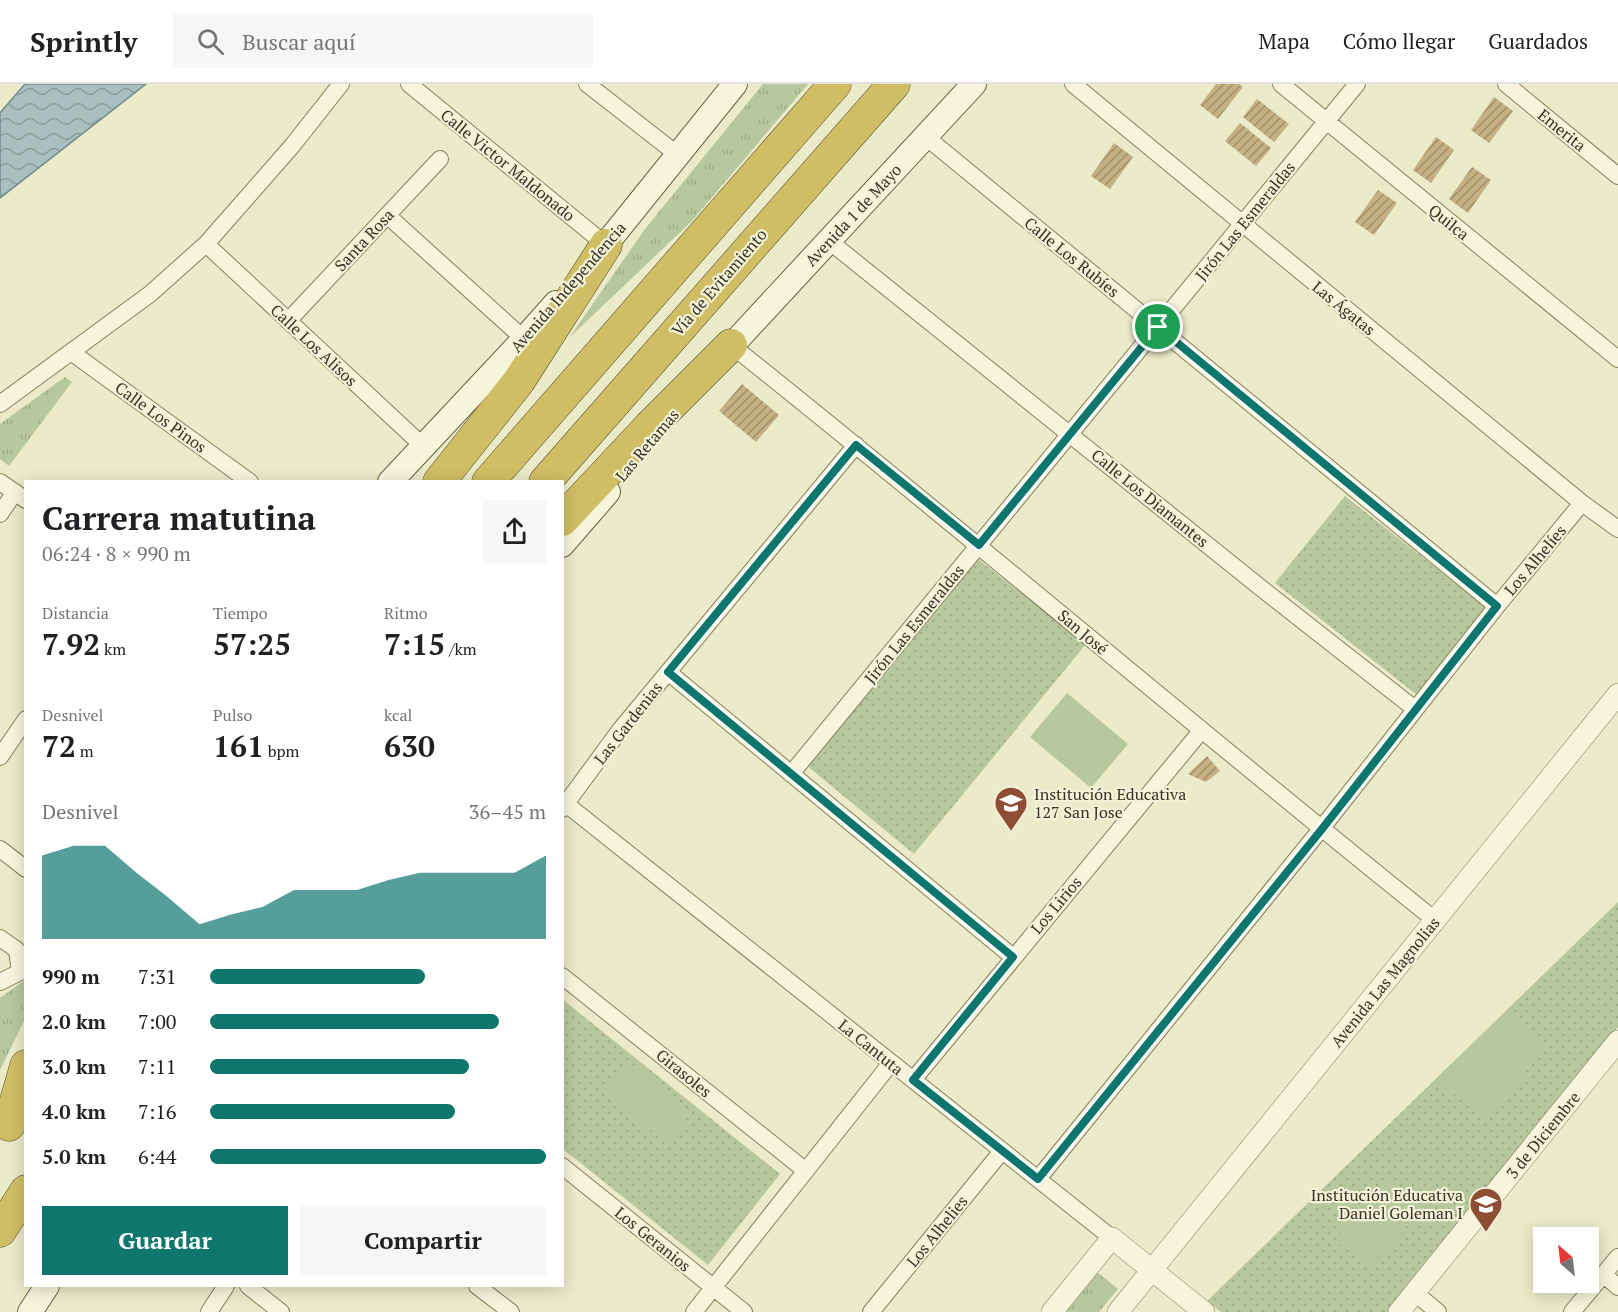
<!DOCTYPE html>
<html lang="es">
<head>
<meta charset="utf-8">
<style>
  :root { --surface:#fff; --page:#f6f6f6; --text:#202124; --muted:#757577; --line:#e0e0e0; --accent:#0f766e }
  body { margin:0; font-family:"PT Serif",serif; background:var(--page); color:var(--text); height:100vh; display:flex; flex-direction:column; font-size:22px; white-space:nowrap }
  * { box-sizing:border-box; margin:0 }
  p { font-size:20px; color:var(--muted) }
  .icon { flex:none; width:33px; height:33px; fill:none; stroke:currentColor; stroke-width:2; stroke-linecap:round; stroke-linejoin:round }
  .map { position:relative; flex:1; overflow:hidden }
  .panel { position:absolute; left:24px; top:396px; width:540px; height:807px; display:flex; flex-direction:column; background:var(--surface); border-radius:0px; box-shadow:0 3px 15px #0003 }
  .panel>* { flex:none }
  .needle { width:39px; rotate:332deg }
  .fabs { position:absolute; left:1533px; top:1143px; display:grid; gap:12px }
  .fabs a { display:grid; place-items:center; width:66px; height:66px; border-radius:0px; background:var(--surface); box-shadow:0 3px 15px #0003; font-size:30px }
  .pin { position:absolute; display:grid; place-items:center; width:51px; height:51px; color:#fff; margin:-26px; border:3px solid #fff; border-radius:50%; box-shadow:0 2px 6px #0007 }
  .round { display:grid; place-items:center; flex:none; width:63px; height:63px; border-radius:0px; background:var(--page) }
  .overview { display:flex; align-items:center; justify-content:space-between; height:102px; padding:0 18px }
  h1 { font-size:33px; font-weight:700; line-height:45px }
  .metrics { display:grid; grid-template-columns:repeat(3,1fr); gap:9px; height:102px; padding:6px 18px }
  .metrics div { display:grid; align-content:center }
  .metrics b { font-size:30px; font-weight:700 }
  .metrics small { font-size:16px; font-weight:400 }
  .metrics p { font-size:16px }
  .chart { height:168px; padding:12px 18px }
  .chart p { display:flex; justify-content:space-between }
  .chart svg { width:100%; height:108px; margin-top:6px; fill:var(--accent); opacity:.7 }
  .action { display:flex; gap:12px; margin-top:auto; padding:12px 18px }
  .action a { flex:1; height:69px; border-radius:0px; background:var(--accent); color:#fff; font-size:24px; font-weight:700; line-height:69px; text-align:center }
  .action a+a { background:var(--page); color:var(--text) }
  ul { padding:0 18px; list-style:none; font-size:20px }
  li { display:grid; grid-template-columns:96px 72px 1fr; align-items:center; height:45px }
  li i { height:15px; border-radius:8px; background:var(--accent) }
  header { display:flex; align-items:center; gap:36px; box-sizing:border-box; height:84px; padding:0 30px; background:var(--surface); border-bottom:2px solid var(--line) }
  header strong { font-size:28px }
  nav { display:flex; gap:33px; margin-inline-start:auto; font-size:21px }
  .search { width:420px; height:54px; background:var(--page); display:flex; align-items:center; gap:15px; box-sizing:border-box; padding:0 21px; border-radius:0px; color:var(--muted); font-size:22px }
  .map>svg:first-child { display:block }
  .grass { fill:url(#grass-tufts) }
  .park { fill:url(#park-dots) }
  .pitch { fill:#b8c89e }
  .water { fill:url(#water-waves); stroke:#718d8d; stroke-width:1.5 }
  .building { fill:url(#building-hatch) }
  .lines { fill:none; stroke-linecap:round; stroke-linejoin:round }
  .minor-casing { stroke:#857e60; stroke-width:18 }
  .tertiary-casing { stroke:#857e60; stroke-width:22 }
  .secondary-casing { stroke:#675f43; stroke-width:26 }
  .motorway-casing { stroke:#544b33; stroke-width:33 }
  .minor { stroke:#f6f5dc; stroke-width:16 }
  .tertiary { stroke:#f6f5dc; stroke-width:21 }
  .secondary { stroke:#f6f5dc; stroke-width:24 }
  .motorway { stroke:#d0be64; stroke-width:32 }
  .route-casing { stroke:#fff; stroke-width:12 }
  .route { stroke:#0f766e; stroke-width:8 }
  .labels { text-anchor:middle; stroke-width:4.5; stroke-linejoin:round; paint-order:stroke }
  .street-label { font-size:16px; fill:#373222; stroke:#f3f2d8 }
  .poi-label { font-size:16px; fill:#373222; stroke:#f3f2d8; text-anchor:start }
</style>
</head>
<body>
<header>
<strong>Sprintly</strong>
<div class="search"><svg class="icon" aria-label="search" viewBox="0 0 24 24"><circle cx="10" cy="10" r="6"/><path d="M15 15l6 6"/></svg>Buscar aquí</div>
<nav><a>Mapa</a><a>Cómo llegar</a><a>Guardados</a></nav>
</header>
<div class="map">
<svg width="1618" height="1228" viewBox="0 0 1618 1228">
  <defs>
    <pattern id="grass-tufts" width="24" height="20" patternUnits="userSpaceOnUse" patternTransform="scale(1.5)"><rect width="24" height="20" fill="#b8c89e"/><path d="M3 7l-1-3M5 7V3M7 7l1-3M15 17l-1-3M17 17v-4M19 17l1-3" fill="none" stroke="#9fac88"/></pattern>
    <pattern id="park-dots" width="8" height="8" patternUnits="userSpaceOnUse" patternTransform="scale(1.5)"><rect width="8" height="8" fill="#b8c89e"/><path d="M2 2h.1M6 6h.1" fill="none" stroke="#9fac88" stroke-width="1.8" stroke-linecap="round"/></pattern>
    <pattern id="water-waves" width="16" height="10" patternUnits="userSpaceOnUse" patternTransform="scale(1.5)"><rect width="16" height="10" fill="#aabfbf"/><path d="M0 5q4-4 8 0t8 0" fill="none" stroke="#8b9c9b"/></pattern>
    <pattern id="building-hatch" width="6" height="6" patternUnits="userSpaceOnUse" patternTransform="scale(1.5)"><rect width="6" height="6" fill="#c5b083"/><path d="M-1 1l2-2M0 6l6-6M5 7l2-2" fill="none" stroke="#a1906b"/></pattern>
  </defs>
  <rect width="100%" height="100%" fill="#ebeac9"/>
  <!-- grass -->
  <path class="grass" d="M 763,0 L 808,0 L 692,137 L 569,254 L 645,145 Z
    M 65,293 L 72,298 L 9,382 L 0,375 L 0,340 Z
    M 25,896 L 25,935 L 0,986 L 0,914 Z
    M 1097,1188 L 1118,1205 L 1099,1228 L 1063,1228 Z"/>
  <!-- park -->
  <path class="park" d="M 1345,412 L 1487,524 L 1417,611 L 1275,499 Z
    M 978,475 L 1086,560 L 914,770 L 806,681 Z
    M 1618,818 L 1618,943 L 1390,1228 L 1221,1228 L 1207,1217 Z
    M 562,915 L 780,1090 L 708,1181 L 563,1065 Z"/>
  <!-- pitch -->
  <path class="pitch" d="M 1067,609 L 1128,660 L 1091,704 L 1030,653 Z
    M 1508,928 L 1547,961 L 1488,1036 L 1437,997 Z
    M 630,979 L 692,1029 L 666,1059 L 605,1009 Z
    M 1385,1094 L 1422,1123 L 1373,1186 L 1335,1156 Z"/>
  <!-- water -->
  <path class="water" d="M 25,0 L 146,0 L 0,114 L 0,29 Z"/>
  <!-- building -->
  <path class="building" d="M 1216,0 L 1239,0 L 1243,3 L 1218,35 L 1200,21 Z
    M 1494,13 L 1513,27 L 1489,59 L 1471,46 Z
    M 1257,15 L 1289,40 L 1274,58 L 1243,33 Z
    M 1240,39 L 1271,64 L 1256,82 L 1225,57 Z
    M 1436,53 L 1454,66 L 1431,99 L 1413,86 Z
    M 1114,59 L 1133,73 L 1110,105 L 1091,92 Z
    M 1472,83 L 1491,96 L 1468,129 L 1449,115 Z
    M 1378,106 L 1397,119 L 1374,151 L 1355,138 Z
    M 742,300 L 779,331 L 756,358 L 719,327 Z
    M 1207,672 L 1220,687 L 1206,698 L 1188,690 Z"/>
  <g class="lines">
    <!-- minor casing -->
    <g class="minor-casing">
      <path id="minor" d="M 409,0 L 606,161
        M 587,0 L 678,71
        M 1073,0 L 1582,419 L 1618,445
        M 1281,0 L 1618,275
        M 1506,0 L 1618,92
        M 926,53 L 1497,522
        M 388,132 L 524,255
        M 829,157 L 1261,504 L 1415,625
        M 206,160 L 423,362
        M 288,237 L 440,75
        M 731,261 C 968,450 1199,647 1435,836
        M 71,268 L 250,398
        M 0,320 L 150,210 L 206,160 L 292,62 L 341,0
        M 0,398 L 26,416
        M 0,430 L 15,408
        M 668,588 L 1013,873
        M 0,673 L 26,635
        M 791,690 L 1357,0
        M 566,720 L 1112,1154
        M 562,725 L 620,646 L 856,361
        M 0,765 L 26,785
        M 0,854 L 17,866 L 20,888
        M 562,892 L 806,1087
        M 0,898 L 26,885
        M 913,996 L 1201,647
        M 562,1082 L 744,1228
        M 1038,1095 L 1321,745 L 1497,522 L 1582,419
        M 1603,1190 L 1618,1203
        M 248,1202 L 281,1228
        M 477,1202 L 511,1228
        M 1415,1209 L 1438,1228
        M 209,1228 L 226,1202
        M 694,1228 L 891,979
        M 871,1228 L 1002,1067
        M 1572,1228 L 1618,1173"/>
    </g>
    <!-- tertiary casing -->
    <g class="tertiary-casing">
      <path id="tertiary" d="M 1052,1228 L 1112,1154 L 1204,1228
        M 1118,1228 L 1618,610
        M 1399,1228 L 1618,957"/>
    </g>
    <!-- secondary casing -->
    <g class="secondary-casing">
      <path id="secondary" d="M 594,175 L 735,0
        M 721,273 L 974,0
        M 390,398 L 524,255 L 556,219
        M 562,461 L 608,408
        M 30,1228 L 47,1202"/>
    </g>
    <!-- motorway casing -->
    <g class="motorway-casing">
      <path id="motorway" d="M 439,398 L 519,297 L 606,161
        M 488,398 L 835,0
        M 545,398 L 894,0
        M 562,436 L 650,342 L 731,261
        M 9,1041 L 26,982
        M 0,1147 L 26,1107"/>
    </g>
    <!-- minor -->
    <use href="#minor" class="minor"/>
    <!-- tertiary -->
    <use href="#tertiary" class="tertiary"/>
    <!-- secondary -->
    <use href="#secondary" class="secondary"/>
    <!-- motorway -->
    <use href="#motorway" class="motorway"/>
  </g>
  <g class="lines">
    <!-- route casing -->
    <g class="route-casing">
      <path id="route" d="M 1158,243 L 1497,522 L 1322,745 L 1038,1095 L 913,996 L 1013,873 L 668,588 L 856,361 L 979,461 Z"/>
    </g>
    <!-- route -->
    <use href="#route" class="route"/>
  </g>
  <!-- icons -->
  <defs>
    <g id="school-pin" transform="scale(1.725)"><path d="M0 17L-7.5 6A9.5 9.5 0 1 1 7.5 6Z" fill="#8f4d35" stroke="#f3f2d8"/><path d="M0-5L7-2L0 1L-7-2ZM-4 1L0 2.5L4 1V4Q0 6-4 4Z" fill="#fff"/></g>
  </defs>
  <g fill-rule="evenodd">
    <use href="#school-pin" x="1011" y="719"/>
    <use href="#school-pin" x="1486" y="1120"/>
  </g>
  <g class="labels">
    <!-- street labels -->
    <g class="street-label">
      <text transform="translate(1562 46) rotate(39)" y="6">Emerita</text>
      <text transform="translate(508 81) rotate(39)" y="6">Calle Victor Maldonado</text>
      <text transform="translate(853 131) rotate(-47)" y="6">Avenida 1 de Mayo</text>
      <text transform="translate(1245 137) rotate(-51)" y="6">Jirón Las Esmeraldas</text>
      <text transform="translate(1449 138) rotate(39)" y="6">Quilca</text>
      <text transform="translate(364 156) rotate(-47)" y="6">Santa Rosa</text>
      <text transform="translate(1072 173) rotate(39)" y="6">Calle Los Rubíes</text>
      <text transform="translate(719 198) rotate(-49)" y="6">Vía de Evitamiento</text>
      <text transform="translate(568 203) rotate(-49)" y="6">Avenida Independencia</text>
      <text transform="translate(1344 224) rotate(39)" y="6">Las Ágatas</text>
      <text transform="translate(314 261) rotate(43)" y="6">Calle Los Alisos</text>
      <text transform="translate(161 333) rotate(36)" y="6">Calle Los Pinos</text>
      <text transform="translate(647 361) rotate(-50)" y="6">Las Retamas</text>
      <text transform="translate(1150 414) rotate(39)" y="6">Calle Los Diamantes</text>
      <text transform="translate(1535 476) rotate(-50)" y="6">Los Alhelíes</text>
      <text transform="translate(914 540) rotate(-51)" y="6">Jirón Las Esmeraldas</text>
      <text transform="translate(1083 548) rotate(40)" y="6">San José</text>
      <text transform="translate(628 639) rotate(-52)" y="6">Las Gardenias</text>
      <text transform="translate(1056 821) rotate(-50)" y="6">Los Lirios</text>
      <text transform="translate(1385 898) rotate(-51)" y="6">Avenida Las Magnolias</text>
      <text transform="translate(871 963) rotate(39)" y="6">La Cantuta</text>
      <text transform="translate(684 989) rotate(39)" y="6">Girasoles</text>
      <text transform="translate(1543 1051) rotate(-51)" y="6">3 de Diciembre</text>
      <text transform="translate(937 1147) rotate(-51)" y="6">Los Alhelies</text>
      <text transform="translate(653 1155) rotate(39)" y="6">Los Geranios</text>
    </g>
    <!-- poi labels -->
    <g class="poi-label">
      <text x="1034" y="716">Institución Educativa<tspan x="1034" dy="18">127 San Jose</tspan></text>
      <text x="1463" y="1117" text-anchor="end">Institución Educativa<tspan x="1463" dy="18">Daniel Goleman I</tspan></text>
    </g>
  </g>
</svg>
<div class="fabs">
<a><svg class="needle" viewBox="-14 -14 28 28"><path d="M0-13l5 13h-10z" fill="#e53935"/><path d="M0 13l5-13h-10z" fill="#757577"/></svg></a>
</div>
<div class="pin" style="left:1158px;top:243px;background:#1e9e55"><svg class="icon" aria-label="arrive" viewBox="0 0 24 24"><path d="M6 21V4h12l-3 4 3 4H6"/></svg></div>
<section class="panel">
<div class="overview"><div><h1>Carrera matutina</h1><p>06:24 · 8 × 990 m</p></div><a class="round"><svg class="icon" aria-label="share" viewBox="0 0 24 24"><path d="M12 15V3M7 8l5-5 5 5M5 13v7h14v-7"/></svg></a></div>
<div class="metrics">
<div><p>Distancia</p><b>7.92<small> km</small></b></div>
<div><p>Tiempo</p><b>57:25</b></div>
<div><p>Ritmo</p><b>7:15<small> /km</small></b></div>
</div>
<div class="metrics">
<div><p>Desnivel</p><b>72<small> m</small></b></div>
<div><p>Pulso</p><b>161<small> bpm</small></b></div>
<div><p>kcal</p><b>630</b></div>
</div>
<div class="chart"><p><span>Desnivel</span>36–45 m</p>
<svg viewBox="0 0 160 44" preserveAspectRatio="none"><path d="M0 44V10L10 6L20 6L30 17L40 27L50 38L60 34L70 31L80 24L90 24L100 24L110 20L120 17L130 17L140 17L150 17L160 10V44z"/></svg>
</div>
<ul>
<li><b>990 m</b>7:31<i style="width:64%"></i></li>
<li><b>2.0 km</b>7:00<i style="width:86%"></i></li>
<li><b>3.0 km</b>7:11<i style="width:77%"></i></li>
<li><b>4.0 km</b>7:16<i style="width:73%"></i></li>
<li><b>5.0 km</b>6:44<i style="width:100%"></i></li>
</ul>
<div class="action"><a>Guardar</a><a>Compartir</a></div>
</section>
</div>
</body>
</html>
